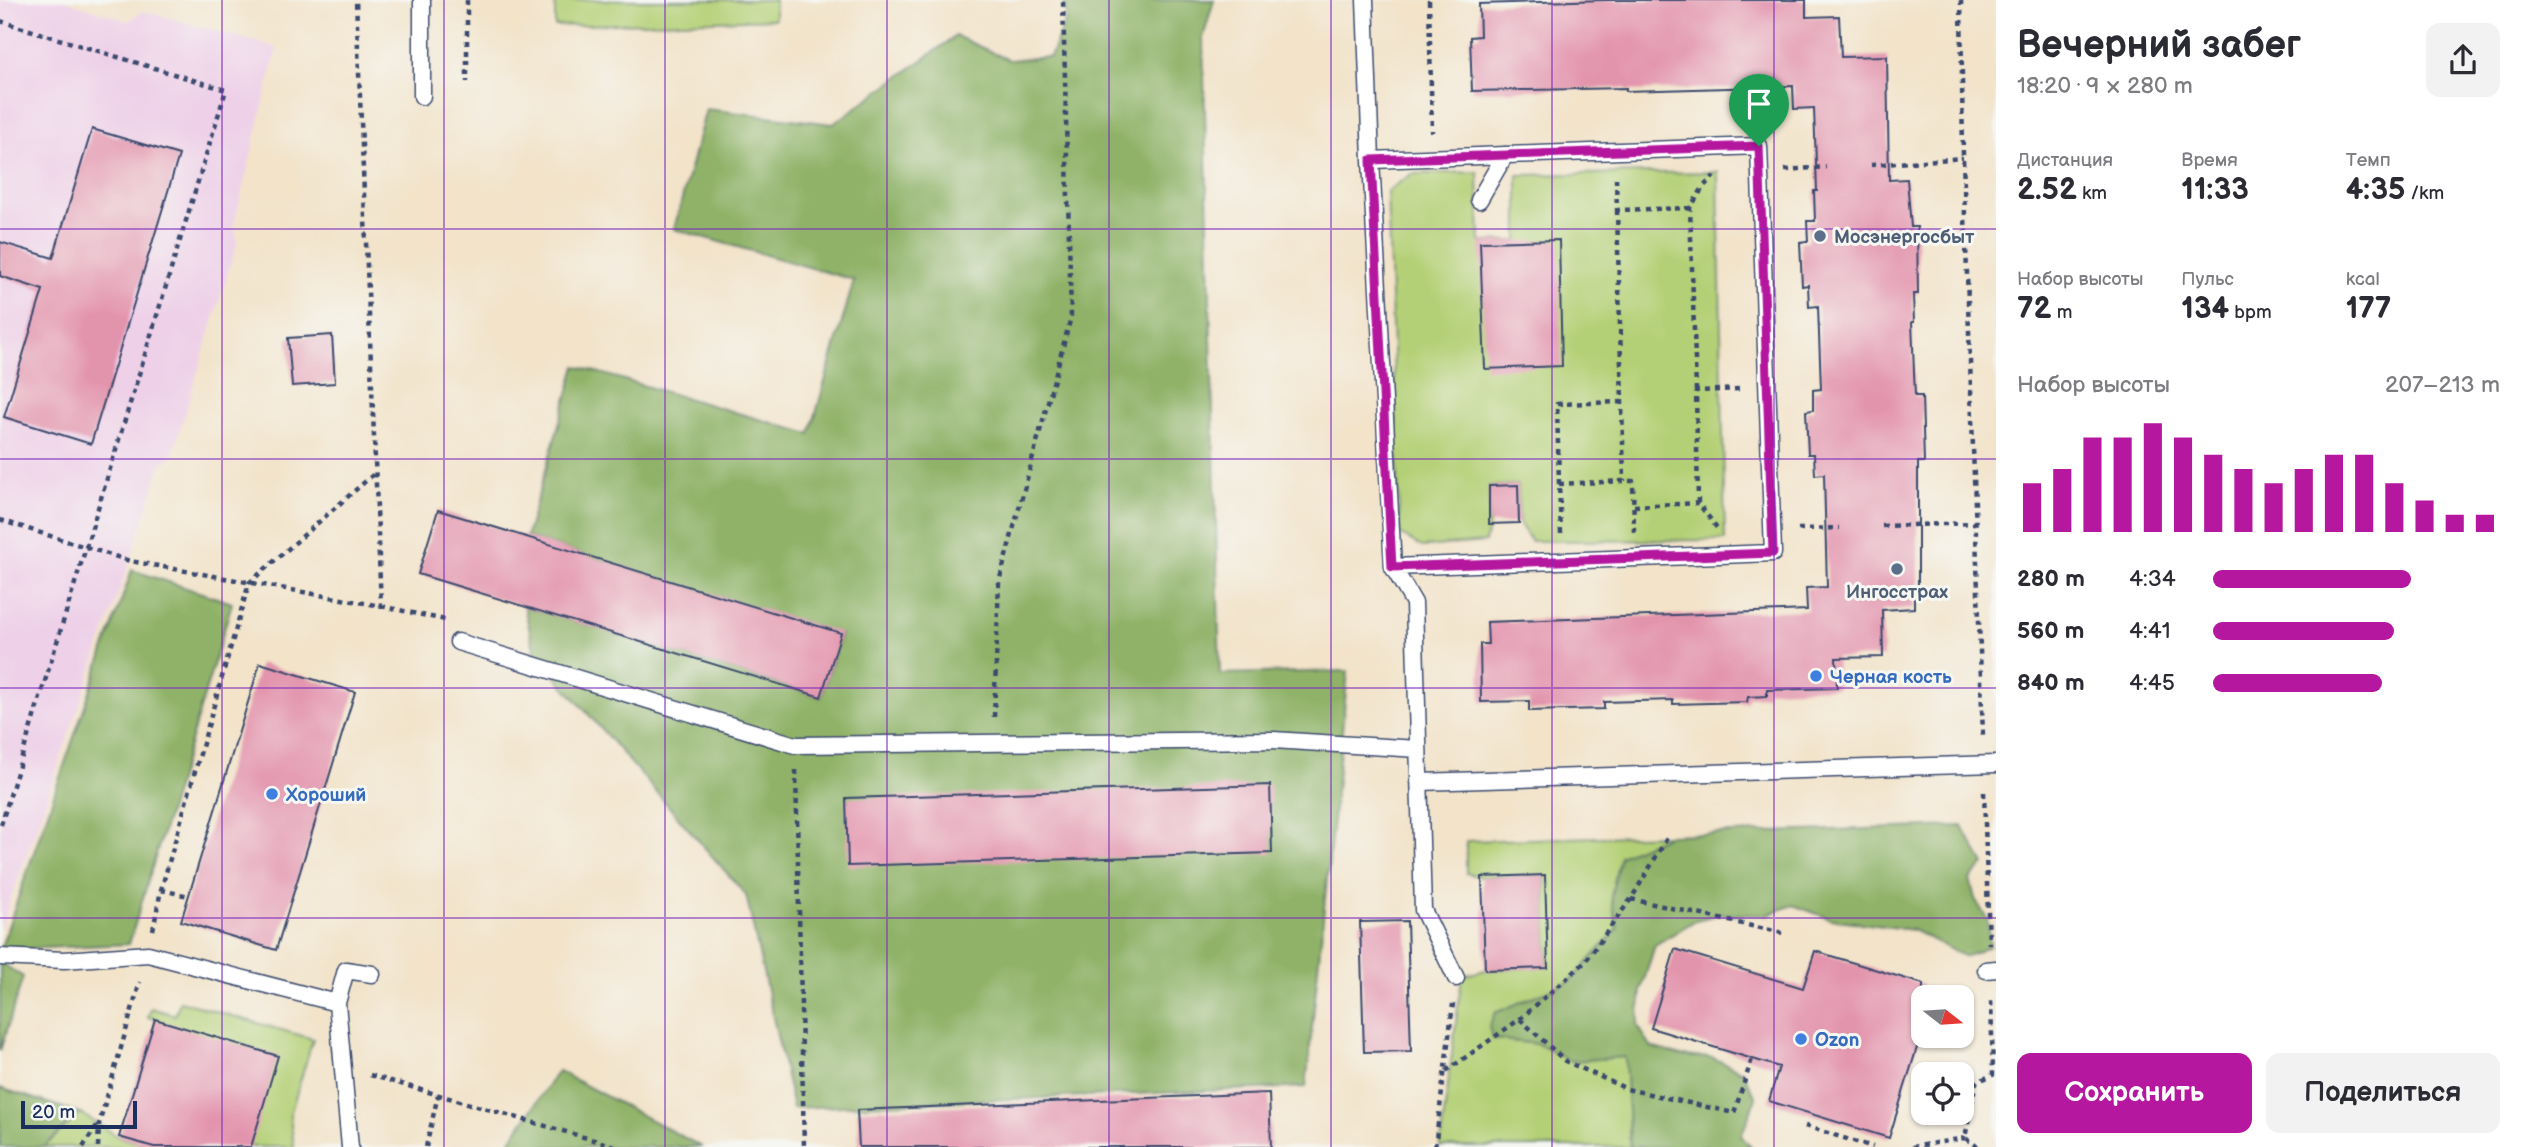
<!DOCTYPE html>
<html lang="ru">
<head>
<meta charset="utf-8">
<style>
  :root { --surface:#fff; --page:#f2f2f3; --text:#2b2b33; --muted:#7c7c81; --accent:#b5179e }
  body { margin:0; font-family:"Balsamiq Sans",sans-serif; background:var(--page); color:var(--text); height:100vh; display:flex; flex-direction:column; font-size:26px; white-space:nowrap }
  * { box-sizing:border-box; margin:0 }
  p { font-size:23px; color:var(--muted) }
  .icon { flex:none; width:38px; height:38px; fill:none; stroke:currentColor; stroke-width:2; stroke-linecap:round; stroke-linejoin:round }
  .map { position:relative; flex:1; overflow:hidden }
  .sheet { display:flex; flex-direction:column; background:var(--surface); width:525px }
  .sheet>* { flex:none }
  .needle { width:46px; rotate:107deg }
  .fabs { position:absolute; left:1911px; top:985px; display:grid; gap:14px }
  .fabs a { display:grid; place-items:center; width:63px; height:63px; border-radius:14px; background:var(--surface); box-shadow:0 2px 5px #0004; font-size:35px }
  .scale { position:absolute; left:21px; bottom:18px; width:116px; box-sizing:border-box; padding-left:7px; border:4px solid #1b2f5e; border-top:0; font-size:19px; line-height:24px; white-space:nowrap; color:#1b2f5e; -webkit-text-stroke:5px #f6f6f2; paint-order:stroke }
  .pin { position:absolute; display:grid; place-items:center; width:60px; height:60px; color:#fff; margin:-72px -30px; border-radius:50% 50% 50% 0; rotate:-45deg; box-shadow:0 0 7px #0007 }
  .pin .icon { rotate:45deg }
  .round { display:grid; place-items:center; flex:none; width:74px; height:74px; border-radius:14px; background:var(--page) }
  .head { display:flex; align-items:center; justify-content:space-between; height:119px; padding:0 21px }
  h1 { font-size:38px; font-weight:600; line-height:52px }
  .figures { display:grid; grid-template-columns:repeat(3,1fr); gap:10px; height:119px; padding:7px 21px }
  .figures div { display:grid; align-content:center }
  .figures b { font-size:30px; font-weight:600 }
  .figures small { font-size:19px; font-weight:400 }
  .figures p { font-size:19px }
  .chart { height:196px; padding:14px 21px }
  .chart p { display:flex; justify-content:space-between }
  .chart svg { width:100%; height:126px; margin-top:7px; stroke:var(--accent); stroke-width:6 }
  .cta { display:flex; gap:14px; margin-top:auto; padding:14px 21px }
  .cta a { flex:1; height:80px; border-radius:14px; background:var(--accent); color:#fff; font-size:28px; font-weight:600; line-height:80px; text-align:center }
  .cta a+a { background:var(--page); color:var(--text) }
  ul { padding:0 21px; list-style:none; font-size:23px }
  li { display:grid; grid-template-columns:112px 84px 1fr; align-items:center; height:52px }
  li i { height:18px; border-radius:9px; background:var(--accent) }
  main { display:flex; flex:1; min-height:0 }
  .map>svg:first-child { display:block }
  .built { fill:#eed0e8 }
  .green { fill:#b4d076; stroke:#68806a; stroke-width:2 }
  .forest { fill:#8fb267; stroke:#557062; stroke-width:2 }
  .building { fill:#e394ad }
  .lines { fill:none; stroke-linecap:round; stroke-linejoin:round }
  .lane-casing { stroke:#3b4a6e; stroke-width:19 }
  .path { stroke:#3b4a6e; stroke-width:4.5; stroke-dasharray:5 5; stroke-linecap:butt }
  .lane { stroke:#fff; stroke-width:16 }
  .route-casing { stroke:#fff; stroke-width:14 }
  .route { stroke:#b5179e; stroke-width:9 }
  .grid { fill:none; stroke:#7b2cbf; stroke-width:2; stroke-opacity:0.55 }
  .service-dot { fill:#5c6f8a; stroke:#f6f6f2; stroke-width:2.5 }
  .shop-dot { fill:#3f7fe0; stroke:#f6f6f2; stroke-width:2.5 }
  .labels { text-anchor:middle; stroke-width:6; stroke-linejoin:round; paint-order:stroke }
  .service-label { font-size:19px; font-weight:bold; fill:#4e5e75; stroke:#f6f6f2; text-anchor:start }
  .shop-label { font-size:19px; font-weight:bold; fill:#366cbe; stroke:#f6f6f2; text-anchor:start }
</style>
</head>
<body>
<main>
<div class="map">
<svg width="1996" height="1147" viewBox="0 0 1996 1147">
  <rect width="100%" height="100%" fill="#f6f6f2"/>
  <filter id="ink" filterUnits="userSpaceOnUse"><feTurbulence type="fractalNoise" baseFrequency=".0143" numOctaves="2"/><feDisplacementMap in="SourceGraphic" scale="14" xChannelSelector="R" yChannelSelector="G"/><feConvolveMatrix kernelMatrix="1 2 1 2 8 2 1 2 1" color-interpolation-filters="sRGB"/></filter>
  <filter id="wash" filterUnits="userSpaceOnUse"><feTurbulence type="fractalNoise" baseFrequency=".00686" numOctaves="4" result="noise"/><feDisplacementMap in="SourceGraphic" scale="28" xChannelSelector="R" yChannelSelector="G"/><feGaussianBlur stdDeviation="1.57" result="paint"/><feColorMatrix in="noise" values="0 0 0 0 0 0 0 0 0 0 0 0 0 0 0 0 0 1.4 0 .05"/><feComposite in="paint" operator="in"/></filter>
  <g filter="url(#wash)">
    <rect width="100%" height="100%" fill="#f2e3c9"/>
    <!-- built -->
    <path class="built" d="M 0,0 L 65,0 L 128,21 L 144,11 L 277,48 L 234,224 L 237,243 L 172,456 L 161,464 L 130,561 L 0,930 Z"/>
    <!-- green -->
    <path class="green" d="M 555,0 L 775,0 L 775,19 L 555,26 Z
      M 1478,172 L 1480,242 L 1518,241 L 1518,175 L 1718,172 L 1725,540 L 1531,541 L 1519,523 L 1518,485 L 1489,486 L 1489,524 L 1485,542 L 1422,547 L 1400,534 L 1387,191 L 1412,174 Z
      M 1669,835 L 1620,856 L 1611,896 L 1618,929 L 1571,981 L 1495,1013 L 1494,1039 L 1538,1044 L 1571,1061 L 1625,1057 L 1630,1147 L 1440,1147 L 1462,976 L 1485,970 L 1548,967 L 1545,875 L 1482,877 L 1466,873 L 1466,841 Z
      M 180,1001 L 313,1039 L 290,1115 L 294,1147 L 251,1147 L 155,1019 L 148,1017 L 151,1008 L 175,1015 Z
      M 80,1113 L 119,1137 L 154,1147 L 44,1147 Z"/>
    <!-- forest -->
    <path class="forest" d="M 1063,0 L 1214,0 L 1203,38 L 1220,674 L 1348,671 L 1306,1087 L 793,1108 L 746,895 L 535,653 L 524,606 L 821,697 L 841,634 L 526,537 L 576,366 L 810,434 L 854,280 L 674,229 L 706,109 L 833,124 L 956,36 L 1009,60 L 1050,57 L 1067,17 Z
      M 132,570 L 232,603 L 129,944 L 0,950 Z
      M 1962,826 L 1984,864 L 1970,879 L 1975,899 L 1987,919 L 1990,946 L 1965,957 L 1913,930 L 1831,919 L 1793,905 L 1766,915 L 1722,914 L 1696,920 L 1655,945 L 1641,990 L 1638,1026 L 1651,1047 L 1681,1056 L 1713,1058 L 1743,1072 L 1756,1098 L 1741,1136 L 1751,1147 L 1630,1147 L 1625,1057 L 1571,1061 L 1538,1044 L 1493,1039 L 1489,1027 L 1495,1013 L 1571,981 L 1618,929 L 1611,896 L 1620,856 L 1669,835 Z
      M 0,962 L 23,977 L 0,1051 Z
      M 558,1071 L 702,1147 L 506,1147 Z
      M 0,1088 L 80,1113 L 44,1147 L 0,1147 Z"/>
    <g id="blocks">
      <!-- building -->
      <path class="building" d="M 1605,0 L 1806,0 L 1806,17 L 1839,16 L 1841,57 L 1887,56 L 1889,180 L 1907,179 L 1911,227 L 1917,227 L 1918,294 L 1913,294 L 1914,322 L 1912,322 L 1915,396 L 1922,396 L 1924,462 L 1918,462 L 1918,586 L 1914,586 L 1914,608 L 1882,610 L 1883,657 L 1836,658 L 1837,688 L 1767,690 L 1767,696 L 1748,697 L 1747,702 L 1673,704 L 1673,700 L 1604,702 L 1604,709 L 1529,711 L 1529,701 L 1481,702 L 1480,644 L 1488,644 L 1487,622 L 1807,610 L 1806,588 L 1827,587 L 1824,474 L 1815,475 L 1814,454 L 1808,454 L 1806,411 L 1813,410 L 1813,390 L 1821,389 L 1818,306 L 1809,307 L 1808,285 L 1802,286 L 1800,242 L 1808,241 L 1807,221 L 1815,221 L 1814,191 L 1817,191 L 1814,108 L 1794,109 L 1793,86 L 1626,91 L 1626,88 L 1472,91 L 1470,37 L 1480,36 L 1479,4 Z
        M 92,129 L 179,155 L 91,444 L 4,417 L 43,290 L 0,276 L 0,242 L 53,258 Z
        M 1559,240 L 1562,366 L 1485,369 L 1480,242 Z
        M 332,335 L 335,383 L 292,386 L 288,338 Z
        M 1518,485 L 1519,523 L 1489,524 L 1489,486 Z
        M 438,510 L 841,633 L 821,697 L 418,574 Z
        M 260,663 L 355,692 L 276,950 L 181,921 Z
        M 1270,785 L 1272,853 L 848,866 L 846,798 Z
        M 1545,875 L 1548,968 L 1485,970 L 1482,877 Z
        M 1407,921 L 1411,1051 L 1364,1052 L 1360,922 Z
        M 1675,949 L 1803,988 L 1815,951 L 1923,984 L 1923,1028 L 1889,1138 L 1769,1101 L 1779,1067 L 1651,1028 Z
        M 155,1019 L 278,1056 L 251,1147 L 154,1147 L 119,1137 Z
        M 1269,1093 L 1271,1147 L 859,1147 L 857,1110 Z"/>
    </g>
  </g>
  <g filter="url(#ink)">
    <use href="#blocks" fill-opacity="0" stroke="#3b4a6e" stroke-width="2"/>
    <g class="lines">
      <!-- lane casing -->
      <g class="lane-casing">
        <path id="lane" d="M 422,0 L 422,96
          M 1365,0 L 1371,160 L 1393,567 L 1414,603 L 1423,910 L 1456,978
          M 1371,160 L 1759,146 L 1773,553 L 1393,567
          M 1479,200 L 1505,155
          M 458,642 L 795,745 L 1273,740 L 1418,749
          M 1419,782 L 1996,764
          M 0,957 L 64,960 L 148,954 L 337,1003
          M 1986,970 L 1996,969
          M 350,1147 L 337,1003 L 346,970 L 372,974"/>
      </g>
      <!-- path -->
      <path class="path" d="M 467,0 L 467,82
        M 1429,0 L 1432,132
        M 1961,0 L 1963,158 L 1983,737
        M 0,21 L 226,90 L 0,828
        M 1871,165 L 1963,158
        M 1785,170 L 1826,167
        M 1616,178 L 1617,210 L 1690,208
        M 1617,210 L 1624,481
        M 1696,391 L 1690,208 L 1704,186 L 1714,176
        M 1559,484 L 1557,404 L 1622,402
        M 1698,503 L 1696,391 L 1740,389
        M 1634,506 L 1698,503 L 1717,528
        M 0,520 L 130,561 L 381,606 L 356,0
        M 1882,526 L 1975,523
        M 1798,529 L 1839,528
        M 1561,534 L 1559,484 L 1624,481 L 1633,481 L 1634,532
        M 381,606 L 445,620
        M 994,717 L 999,582 L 1071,317 L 1063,0
        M 796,770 L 804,1147
        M 1984,792 L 1989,944
        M 161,890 L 189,896
        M 1631,899 L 1783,933
        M 153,930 L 161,890 L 249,583 L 375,473
        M 1520,1019 L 1565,1061 L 1627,1089 L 1734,1113 L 1752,1059
        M 1446,1071 L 1520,1019 L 1584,963 L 1631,899 L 1669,835
        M 370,1075 L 618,1147
        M 1805,1126 L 1873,1147
        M 83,1147 L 98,1124
        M 98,1147 L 99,1124 L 140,982
        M 426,1147 L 438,1095
        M 1435,1147 L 1453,1004
        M 1912,1147 L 1965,1138
        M 1978,1147 L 1965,1138 L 1976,1082 L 1993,1075 L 1991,998"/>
      <!-- lane -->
      <use href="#lane" class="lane"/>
    </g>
  </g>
  <g class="lines" filter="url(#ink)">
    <!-- route casing -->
    <g class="route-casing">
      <path id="route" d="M 1759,146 L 1773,553 L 1392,567 L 1371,160 Z"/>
    </g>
    <!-- route -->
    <use href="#route" class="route"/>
  </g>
  <!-- grid -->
  <path class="grid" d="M 222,0 L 222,1147M 444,0 L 444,1147M 665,0 L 665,1147M 887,0 L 887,1147M 1109,0 L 1109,1147M 1331,0 L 1331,1147M 1552,0 L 1552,1147M 1774,0 L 1774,1147M 0,229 L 1996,229M 0,459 L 1996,459M 0,688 L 1996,688M 0,918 L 1996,918"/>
  <!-- markers -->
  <g class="service-dot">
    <circle cx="1820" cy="236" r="7"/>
    <circle cx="1897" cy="569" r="7"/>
  </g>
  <g class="shop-dot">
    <circle cx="1816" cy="676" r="7"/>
    <circle cx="272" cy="794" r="7"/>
    <circle cx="1801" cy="1039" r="7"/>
  </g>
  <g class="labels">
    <!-- service labels -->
    <g class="service-label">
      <text x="1834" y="243">Мосэнергосбыт</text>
      <text x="1897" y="598" text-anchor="middle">Ингосстрах</text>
    </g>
    <!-- shop labels -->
    <g class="shop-label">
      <text x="1830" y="683">Черная кость</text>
      <text x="286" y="801">Хороший</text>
      <text x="1815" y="1046">Ozon</text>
    </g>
  </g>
</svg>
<div class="fabs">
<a><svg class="needle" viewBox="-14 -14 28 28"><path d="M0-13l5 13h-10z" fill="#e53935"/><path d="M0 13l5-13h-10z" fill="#7c7c81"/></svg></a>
<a><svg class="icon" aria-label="locate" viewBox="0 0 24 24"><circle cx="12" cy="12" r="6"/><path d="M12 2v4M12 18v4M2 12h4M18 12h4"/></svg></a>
</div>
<div class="scale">20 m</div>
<div class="pin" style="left:1759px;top:146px;background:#1e9e55"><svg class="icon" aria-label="arrive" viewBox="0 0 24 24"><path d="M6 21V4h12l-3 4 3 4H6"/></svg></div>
</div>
<section class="sheet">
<div class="head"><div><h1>Вечерний забег</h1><p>18:20 · 9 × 280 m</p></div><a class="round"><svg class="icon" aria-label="share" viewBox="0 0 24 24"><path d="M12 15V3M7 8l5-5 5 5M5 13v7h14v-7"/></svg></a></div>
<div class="figures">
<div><p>Дистанция</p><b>2.52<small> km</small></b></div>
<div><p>Время</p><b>11:33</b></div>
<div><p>Темп</p><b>4:35<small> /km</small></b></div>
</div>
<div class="figures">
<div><p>Набор высоты</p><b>72<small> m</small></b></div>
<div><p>Пульс</p><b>134<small> bpm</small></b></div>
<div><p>kcal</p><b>177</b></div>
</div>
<div class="chart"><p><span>Набор высоты</span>207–213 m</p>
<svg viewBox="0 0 160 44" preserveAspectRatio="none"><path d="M5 44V27M15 44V22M25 44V11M35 44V11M45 44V6M55 44V11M65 44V17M75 44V22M85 44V27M95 44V22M105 44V17M115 44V17M125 44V27M135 44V33M145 44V38M155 44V38"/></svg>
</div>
<ul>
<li><b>280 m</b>4:34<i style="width:69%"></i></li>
<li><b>560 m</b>4:41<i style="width:63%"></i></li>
<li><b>840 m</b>4:45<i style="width:59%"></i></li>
</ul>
<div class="cta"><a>Сохранить</a><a>Поделиться</a></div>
</section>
</main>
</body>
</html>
